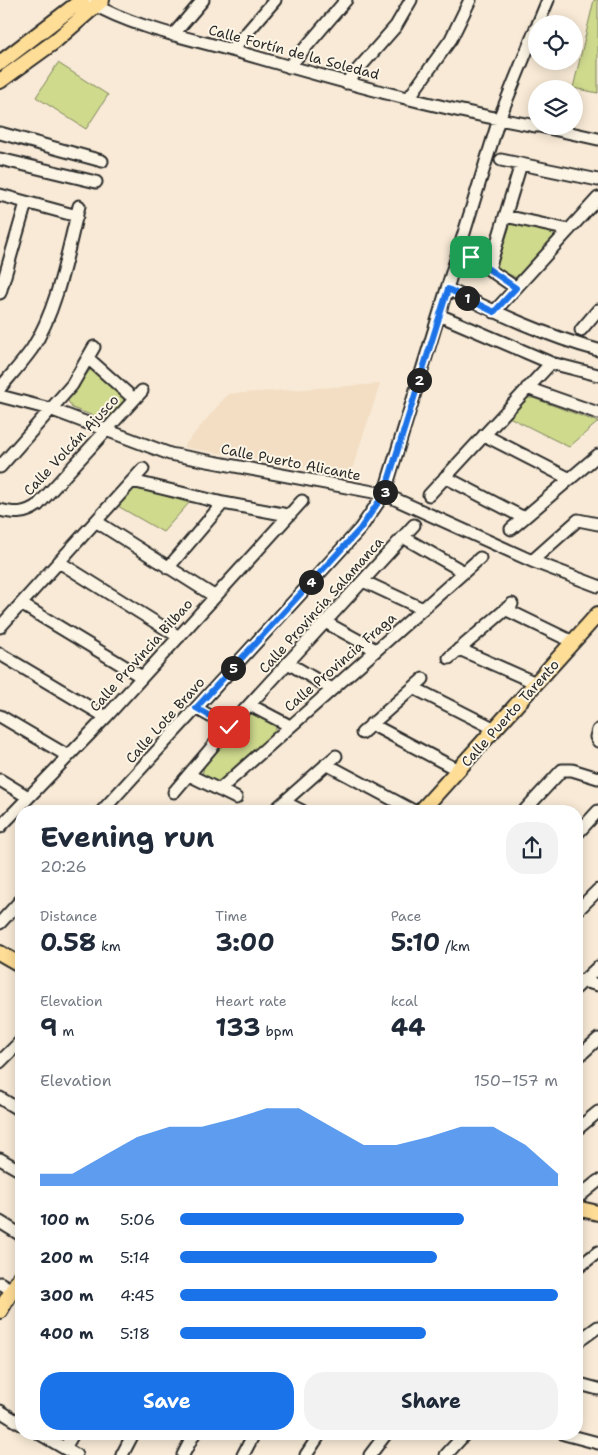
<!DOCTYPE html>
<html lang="en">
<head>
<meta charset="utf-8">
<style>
  :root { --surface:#fff; --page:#f2f2f3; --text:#1f2937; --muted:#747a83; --accent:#1a73e8 }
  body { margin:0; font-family:"Shantell Sans",sans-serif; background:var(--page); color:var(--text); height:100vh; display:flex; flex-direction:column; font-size:19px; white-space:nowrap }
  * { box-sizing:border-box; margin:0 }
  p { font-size:16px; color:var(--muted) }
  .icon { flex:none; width:28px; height:28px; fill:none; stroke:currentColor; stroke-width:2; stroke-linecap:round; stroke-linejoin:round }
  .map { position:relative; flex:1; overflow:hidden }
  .sheet { position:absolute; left:15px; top:805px; width:568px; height:635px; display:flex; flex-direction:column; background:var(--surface); border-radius:20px; box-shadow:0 2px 12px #0003 }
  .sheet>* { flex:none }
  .controls { position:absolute; left:528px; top:15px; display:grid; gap:10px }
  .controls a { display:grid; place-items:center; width:55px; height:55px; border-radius:50%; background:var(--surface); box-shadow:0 2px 12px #0003; font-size:25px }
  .pin { position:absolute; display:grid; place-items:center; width:42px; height:42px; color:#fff; margin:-21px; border-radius:10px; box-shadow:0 2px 8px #0006 }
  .km { position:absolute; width:25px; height:25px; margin:-12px; border-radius:50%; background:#222; color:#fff; font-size:14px; line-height:25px; text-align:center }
  .round { display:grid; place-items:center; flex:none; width:52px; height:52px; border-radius:20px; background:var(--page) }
  .summary { display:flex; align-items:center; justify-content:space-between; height:85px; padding:0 25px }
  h1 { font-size:28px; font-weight:700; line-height:38px }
  .figures { display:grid; grid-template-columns:repeat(3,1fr); gap:8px; height:85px; padding:5px 25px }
  .figures div { display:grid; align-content:center }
  .figures b { font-size:25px; font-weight:700 }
  .figures small { font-size:14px; font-weight:400 }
  .figures p { font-size:14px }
  .chart { height:140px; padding:10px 25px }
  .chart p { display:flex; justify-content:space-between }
  .chart svg { width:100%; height:90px; margin-top:5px; fill:var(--accent); opacity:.7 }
  .button { display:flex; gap:10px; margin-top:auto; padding:10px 25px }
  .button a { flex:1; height:58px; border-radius:20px; background:var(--accent); color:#fff; font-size:20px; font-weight:700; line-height:58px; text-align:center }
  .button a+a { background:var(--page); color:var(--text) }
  ul { padding:0 25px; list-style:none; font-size:16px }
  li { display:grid; grid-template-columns:80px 60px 1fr; align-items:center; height:38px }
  li i { height:12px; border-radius:6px; background:var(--accent) }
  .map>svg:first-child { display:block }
  .built { fill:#f3ddc3 }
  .green { fill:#cfda8d; stroke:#7d825c }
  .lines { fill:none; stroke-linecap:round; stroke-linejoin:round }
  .minor-casing { stroke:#2b2b2b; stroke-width:15 }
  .major-casing { stroke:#2b2b2b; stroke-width:18 }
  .minor { stroke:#fcf5e5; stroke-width:11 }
  .major { stroke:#fedd96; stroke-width:14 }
  .route-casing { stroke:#fff; stroke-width:10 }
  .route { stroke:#1a73e8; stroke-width:6 }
  .labels { text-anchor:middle; stroke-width:4; stroke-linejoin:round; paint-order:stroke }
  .street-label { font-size:14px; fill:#2b2b2b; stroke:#fcf5e5 }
</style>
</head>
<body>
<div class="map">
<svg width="598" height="1455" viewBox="0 0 598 1455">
  <rect width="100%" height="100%" fill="#f8ead6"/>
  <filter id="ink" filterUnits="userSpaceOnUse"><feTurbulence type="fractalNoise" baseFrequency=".02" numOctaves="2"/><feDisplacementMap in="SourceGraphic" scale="10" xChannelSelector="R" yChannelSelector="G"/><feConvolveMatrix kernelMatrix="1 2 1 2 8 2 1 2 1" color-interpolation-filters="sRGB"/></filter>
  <g filter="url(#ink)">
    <!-- built -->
    <path class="built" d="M 380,384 L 352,469 L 348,474 L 183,447 L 228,394 Z"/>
    <!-- green -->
    <path class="green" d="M 594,0 L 598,0 L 598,93 L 573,88 Z
      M 58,63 L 108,95 L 86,129 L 36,97 Z
      M 511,222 L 555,232 L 555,236 L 517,278 L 500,270 L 497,266 Z
      M 90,370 L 95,370 L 124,396 L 124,401 L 108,419 L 105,420 L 72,408 L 67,399 Z
      M 526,398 L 533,398 L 598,422 L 569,447 L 509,417 Z
      M 137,487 L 189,503 L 163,532 L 116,505 L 133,488 Z
      M 252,712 L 275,724 L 276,729 L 274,733 L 219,782 L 215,782 L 202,775 L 204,767 L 245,716 Z"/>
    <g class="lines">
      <!-- minor casing -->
      <g class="minor-casing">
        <path id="minor" d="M 89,2 C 135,28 185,37 235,51 C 335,80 434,108 536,126
          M 538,24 L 548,0
          M 173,35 L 203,0
          M 232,50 L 275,0
          M 289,67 L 346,0
          M 346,83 L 396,26 L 411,0
          M 408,99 L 451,39 L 470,0
          M 539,126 L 598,139
          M 0,133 L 102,161
          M 0,159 L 96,182
          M 501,160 L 598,180
          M 0,195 L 77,216
          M 505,216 L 569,230
          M 471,257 L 516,288
          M 489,269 L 521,164
          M 448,289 C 497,313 546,336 598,350
          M 0,293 L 26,203
          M 494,312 L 598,198
          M 439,315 L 551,363 L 598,375
          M 581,330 L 598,310
          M 89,359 L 134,399
          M 0,388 C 11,375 22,363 32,349 C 58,308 67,253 79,206
          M 527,388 L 598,413
          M 0,396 L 50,409 L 170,454 L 384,494 L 532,561 L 598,586
          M 484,435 L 570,479
          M 0,467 L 72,385 L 94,347
          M 445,477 L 524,518
          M 132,481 L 223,503 L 288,515
          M 429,495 L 551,363
          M 0,510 C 15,514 25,514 38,505 L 142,391
          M 97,522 L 214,596
          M 511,529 L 598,455
          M 403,537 L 464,572
          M 532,561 L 578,520 L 598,524
          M 59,562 L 179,637
          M 168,568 L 223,503
          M 363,581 L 423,609
          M 21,604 L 142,677
          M 505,609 L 573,642
          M 325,622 L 376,650
          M 0,627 L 143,469
          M 459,649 L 536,683
          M 0,654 L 106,717
          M 449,658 L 512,604
          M 288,663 L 332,689
          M 414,688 L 495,729
          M 250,705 L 290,726
          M 196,708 L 229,727
          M 0,716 L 68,756
          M 371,724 L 458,770
          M 598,730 L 596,737 L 598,741
          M 362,733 L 423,679
          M 326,764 L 414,811
          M 189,775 L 236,798
          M 0,780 L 28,797
          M 219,790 L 480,558
          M 174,792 L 229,727 L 414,525
          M 284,802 L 302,811
          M 276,809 L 336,756
          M 102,811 L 360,529 L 384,494 L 499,119 L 536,28
          M 524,811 L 562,770 L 572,770 L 598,778
          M 0,827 L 106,717 L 302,501
          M 576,835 L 598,811
          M 576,912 L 598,890
          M 0,923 L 21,900
          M 578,980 L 598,985
          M 576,988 L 598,967
          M 576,1059 L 598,1039
          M 0,1062 L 21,1041
          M 0,1098 L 21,1111
          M 576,1130 L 598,1112
          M 0,1159 L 21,1171
          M 576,1199 L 598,1181
          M 0,1222 L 21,1235
          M 576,1269 L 598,1252
          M 0,1283 L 12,1290
          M 576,1343 L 598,1327
          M 576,1383 L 598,1389
          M 0,1411 L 21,1424
          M 40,1434 L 76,1455
          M 564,1434 L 598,1443
          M 65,1448 L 73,1434
          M 122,1455 L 133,1434
          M 183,1455 L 194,1434
          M 243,1455 L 254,1434
          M 306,1455 L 320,1434
          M 370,1455 L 386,1434
          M 446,1455 L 465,1434"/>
      </g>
      <!-- major casing -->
      <g class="major-casing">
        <path id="major" d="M 0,63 L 82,0
          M 0,81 L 54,42 L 102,0
          M 421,811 L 598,614
          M 0,953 L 21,965
          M 576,1208 L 598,1213
          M 0,1311 L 21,1275"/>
      </g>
      <!-- minor -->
      <use href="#minor" class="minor"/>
      <!-- major -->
      <use href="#major" class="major"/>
    </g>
  </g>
  <g class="lines" filter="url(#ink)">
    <!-- route casing -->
    <g class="route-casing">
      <path id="route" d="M 229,727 L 196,708 L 360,529 L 384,494 L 448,289 L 494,312 L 516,288 L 471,257"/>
    </g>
    <!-- route -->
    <use href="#route" class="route"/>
  </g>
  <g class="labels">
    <!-- street labels -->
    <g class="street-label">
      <text transform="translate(294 52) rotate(15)" y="5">Calle Fortín de la Soledad</text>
      <text transform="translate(71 445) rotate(-47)" y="5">Calle Volcán Ajusco</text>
      <text transform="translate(291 462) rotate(11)" y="5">Calle Puerto Alicante</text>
      <text transform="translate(321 605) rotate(-48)" y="5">Calle Provincia Salamanca</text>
      <text transform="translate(141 655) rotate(-48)" y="5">Calle Provincia Bilbao</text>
      <text transform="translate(340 662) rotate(-41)" y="5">Calle Provincia Fraga</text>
      <text transform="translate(510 713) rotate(-48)" y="5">Calle Puerto Tarento</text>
      <text transform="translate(165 720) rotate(-48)" y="5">Calle Lote Bravo</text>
    </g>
  </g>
</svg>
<div class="controls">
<a><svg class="icon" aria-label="locate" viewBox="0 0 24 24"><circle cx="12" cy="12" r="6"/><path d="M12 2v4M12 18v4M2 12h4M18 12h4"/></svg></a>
<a><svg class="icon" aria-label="layers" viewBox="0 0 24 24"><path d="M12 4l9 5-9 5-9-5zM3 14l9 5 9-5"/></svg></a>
</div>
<div class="pin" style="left:471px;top:257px;background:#1e9e55"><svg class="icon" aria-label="arrive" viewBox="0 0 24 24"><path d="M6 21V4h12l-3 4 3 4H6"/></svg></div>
<div class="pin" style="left:229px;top:727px;background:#d93025"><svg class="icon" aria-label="check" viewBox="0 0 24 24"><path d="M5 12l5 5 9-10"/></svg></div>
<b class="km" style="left:467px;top:298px">1</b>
<b class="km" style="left:419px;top:380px">2</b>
<b class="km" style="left:385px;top:492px">3</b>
<b class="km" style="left:311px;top:582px">4</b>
<b class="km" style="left:233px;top:668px">5</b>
<section class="sheet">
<div class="summary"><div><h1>Evening run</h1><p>20:26</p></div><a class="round"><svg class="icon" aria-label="share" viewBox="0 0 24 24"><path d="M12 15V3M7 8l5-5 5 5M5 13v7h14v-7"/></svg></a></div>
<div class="figures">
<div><p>Distance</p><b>0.58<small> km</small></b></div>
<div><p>Time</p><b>3:00</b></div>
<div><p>Pace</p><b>5:10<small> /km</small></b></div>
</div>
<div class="figures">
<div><p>Elevation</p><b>9<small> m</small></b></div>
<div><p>Heart rate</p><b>133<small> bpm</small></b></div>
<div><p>kcal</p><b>44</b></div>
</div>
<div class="chart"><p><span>Elevation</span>150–157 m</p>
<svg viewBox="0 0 160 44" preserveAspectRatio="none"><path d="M0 44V38L10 38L20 29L30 20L40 15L50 15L60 11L70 6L80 6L90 15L100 24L110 24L120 20L130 15L140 15L150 24L160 38V44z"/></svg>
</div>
<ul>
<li><b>100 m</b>5:06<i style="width:75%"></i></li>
<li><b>200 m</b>5:14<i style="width:68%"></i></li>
<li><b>300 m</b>4:45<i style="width:100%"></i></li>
<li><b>400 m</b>5:18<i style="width:65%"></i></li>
</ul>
<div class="button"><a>Save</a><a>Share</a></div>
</section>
</div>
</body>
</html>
